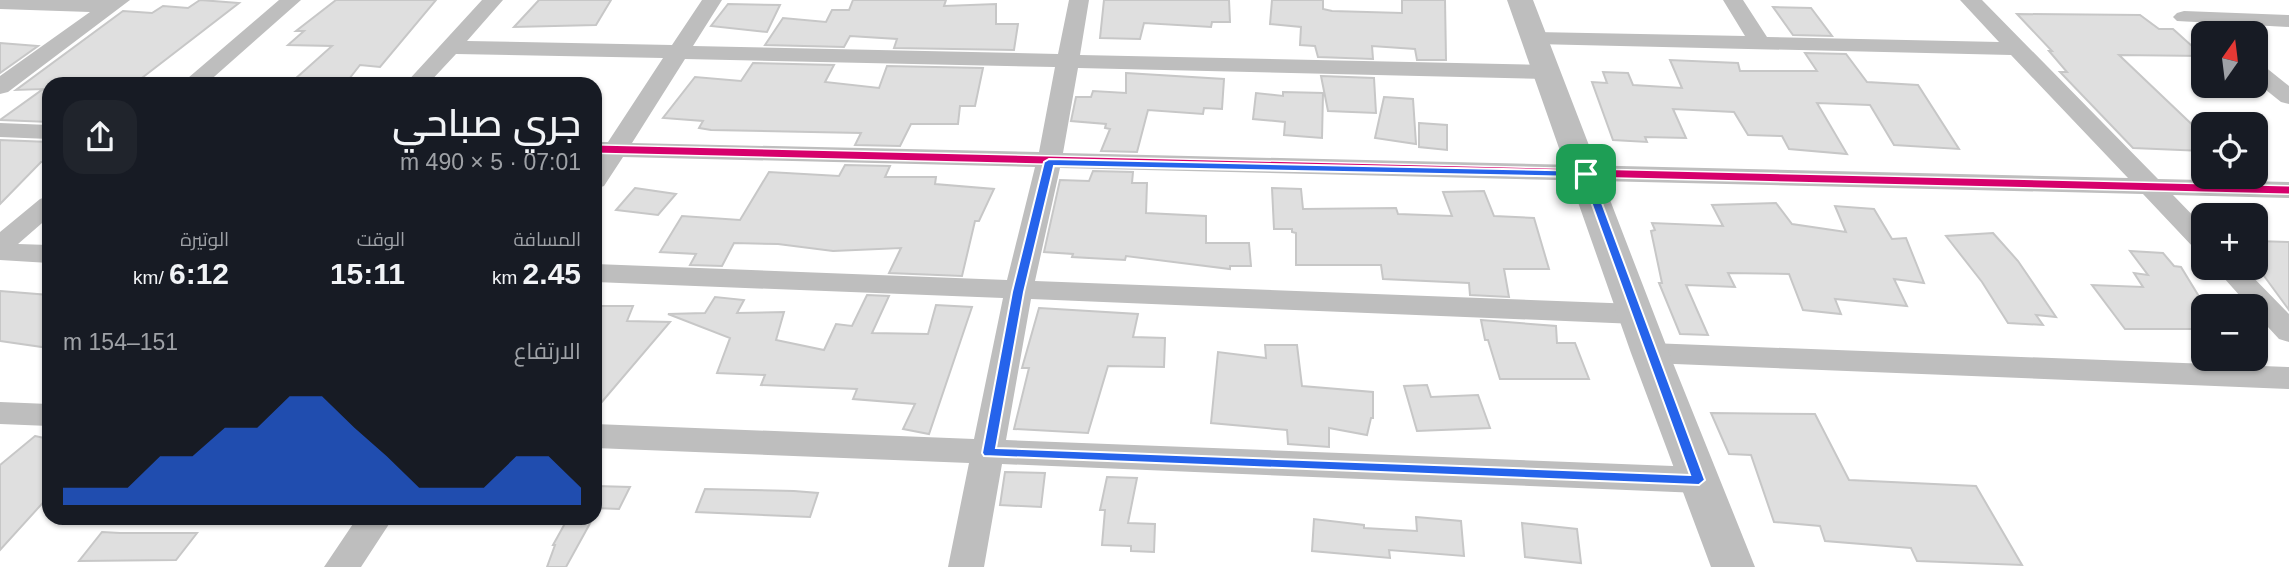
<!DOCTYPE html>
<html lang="ar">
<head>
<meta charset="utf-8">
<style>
  :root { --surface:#171b24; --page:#20242c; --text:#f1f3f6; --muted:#9ea1a6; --accent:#2563eb }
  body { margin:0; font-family:Arial,Cairo,sans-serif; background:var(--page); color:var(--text); direction:rtl; height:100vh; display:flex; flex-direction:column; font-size:26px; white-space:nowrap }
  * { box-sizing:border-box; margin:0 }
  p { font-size:23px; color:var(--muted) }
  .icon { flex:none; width:38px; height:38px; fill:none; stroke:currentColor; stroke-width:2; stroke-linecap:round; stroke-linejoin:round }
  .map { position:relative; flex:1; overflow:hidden; direction:ltr }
  .drawer { position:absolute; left:42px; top:77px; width:560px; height:448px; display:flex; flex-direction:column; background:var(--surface); border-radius:21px; box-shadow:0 2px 5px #0004; direction:rtl }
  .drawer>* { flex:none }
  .needle { width:46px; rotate:14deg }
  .fabs { position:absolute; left:2191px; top:21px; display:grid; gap:14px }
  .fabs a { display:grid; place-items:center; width:77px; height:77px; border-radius:14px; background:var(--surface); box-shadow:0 2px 5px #0004; font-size:35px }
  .pin { position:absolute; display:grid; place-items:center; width:60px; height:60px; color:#fff; margin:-30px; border-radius:14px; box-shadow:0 4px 10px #0006 }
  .round { display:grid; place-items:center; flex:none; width:74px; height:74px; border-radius:21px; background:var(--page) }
  .summary { display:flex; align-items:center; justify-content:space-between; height:119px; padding:0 21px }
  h1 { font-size:38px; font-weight:600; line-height:52px }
  .metrics { display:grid; grid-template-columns:repeat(3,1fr); gap:10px; height:119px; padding:7px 21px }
  .metrics div { display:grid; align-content:center }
  .metrics b { font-size:30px; font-weight:600 }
  .metrics small { font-size:19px; font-weight:400 }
  .metrics p { font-size:19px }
  .chart { height:196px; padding:14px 21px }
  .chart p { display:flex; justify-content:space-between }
  .chart svg { width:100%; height:126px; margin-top:7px; fill:var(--accent); opacity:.7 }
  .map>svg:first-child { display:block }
  .building { fill:#dfdfdf; stroke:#c7c7c7; stroke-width:2 }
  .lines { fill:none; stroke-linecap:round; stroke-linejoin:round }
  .minor { fill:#bebebe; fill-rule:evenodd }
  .tertiary { fill:#bebebe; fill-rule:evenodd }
  .cycleway-casing { stroke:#fff; stroke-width:10 }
  .cycleway { stroke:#d6006c; stroke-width:7 }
  .route { fill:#2563eb; stroke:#fff; stroke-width:2; fill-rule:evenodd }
</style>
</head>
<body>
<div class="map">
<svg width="2289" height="567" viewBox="0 0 2289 567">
  <rect width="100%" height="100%" fill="#fff"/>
  <!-- building -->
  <path class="building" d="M 200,0 L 239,3 L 134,84 L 49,84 L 49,122 L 0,120 L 43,89 L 16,90 L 123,11 L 152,13 L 163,6 L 188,8 Z
    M 336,0 L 436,0 L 380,67 L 360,65 L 349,79 L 295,79 L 332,46 L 288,45 L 304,31 L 296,31 Z
    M 539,0 L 611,0 L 596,25 L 514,27 Z
    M 853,0 L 946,0 L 944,6 L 996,4 L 996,24 L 1018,24 L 1014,50 L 894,48 L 897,39 L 850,36 L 844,47 L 765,45 L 783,18 L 826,22 L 832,10 L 849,10 Z
    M 1104,0 L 1229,0 L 1230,22 L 1212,22 L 1211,27 L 1144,23 L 1140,39 L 1100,38 Z
    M 1272,0 L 1323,0 L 1323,9 L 1332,11 L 1402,13 L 1402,0 L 1445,0 L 1446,60 L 1417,60 L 1415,49 L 1372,46 L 1373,59 L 1318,57 L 1315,46 L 1300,45 L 1301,27 L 1270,24 Z
    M 728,4 L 780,5 L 767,32 L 711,26 Z
    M 1773,7 L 1811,8 L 1832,36 L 1793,35 Z
    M 2017,14 L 2140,15 L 2159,29 L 2173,29 L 2203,56 L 2119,55 L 2203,135 L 2203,151 L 2133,148 L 2060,72 L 2067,72 L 2049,51 L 2052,51 Z
    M 0,43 L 38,46 L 0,73 Z
    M 1805,53 L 1846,54 L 1867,82 L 1918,85 L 1959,149 L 1894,145 L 1870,105 L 1817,103 L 1847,154 L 1789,149 L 1782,136 L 1748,135 L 1734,112 L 1673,109 L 1686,138 L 1645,137 L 1647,142 L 1613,140 L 1592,82 L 1607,83 L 1603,72 L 1628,73 L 1633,85 L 1682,88 L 1670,60 L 1738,63 L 1740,71 L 1817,71 Z
    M 753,63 L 834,65 L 825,82 L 879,88 L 887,66 L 983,68 L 975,106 L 960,106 L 958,124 L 911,124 L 900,146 L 855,145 L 861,133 L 711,130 L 699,128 L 703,121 L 663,118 L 695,77 L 741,81 Z
    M 1126,73 L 1224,79 L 1222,109 L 1204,108 L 1203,114 L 1148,110 L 1137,152 L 1101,151 L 1110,129 L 1105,128 L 1106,124 L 1071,121 L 1076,97 L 1091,97 L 1093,91 L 1126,93 Z
    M 1321,76 L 1374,78 L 1376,113 L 1328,111 Z
    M 1283,92 L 1323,93 L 1322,138 L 1284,135 L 1285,122 L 1253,119 L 1256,93 L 1283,96 Z
    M 1384,97 L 1413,99 L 1416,144 L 1375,138 Z
    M 1419,123 L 1447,125 L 1447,150 L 1419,147 Z
    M 0,140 L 49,142 L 49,162 L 41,162 L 0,204 Z
    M 845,165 L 890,166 L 885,177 L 936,177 L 935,184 L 994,189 L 979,221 L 975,221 L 962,276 L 889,273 L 901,248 L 833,251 L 778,244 L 734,243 L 722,266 L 690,265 L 696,254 L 660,252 L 682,216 L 740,220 L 769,172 L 839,176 Z
    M 1093,171 L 1133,172 L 1132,183 L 1147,183 L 1146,213 L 1206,216 L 1206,243 L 1249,243 L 1251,266 L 1230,266 L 1230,269 L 1126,256 L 1125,260 L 1072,257 L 1073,254 L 1044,252 L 1060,180 L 1089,181 Z
    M 635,188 L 676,194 L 658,215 L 616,210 Z
    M 1272,188 L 1301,189 L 1303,209 L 1396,208 L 1398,214 L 1452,216 L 1443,192 L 1484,191 L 1494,216 L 1534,218 L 1549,269 L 1504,269 L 1509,297 L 1470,295 L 1469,283 L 1383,279 L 1381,265 L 1296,265 L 1296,233 L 1292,232 L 1292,229 L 1274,229 Z
    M 1776,203 L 1792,224 L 1846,232 L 1835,206 L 1874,209 L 1892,239 L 1906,238 L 1924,283 L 1894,279 L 1907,306 L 1835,299 L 1841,314 L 1803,310 L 1789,274 L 1728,273 L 1735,287 L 1686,285 L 1708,335 L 1680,334 L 1659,283 L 1662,283 L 1651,231 L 1655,230 L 1652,223 L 1723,226 L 1712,205 Z
    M 1993,233 L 2018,261 L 2056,317 L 2036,315 L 2043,325 L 2008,323 L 1982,282 L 1946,236 Z
    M 2256,241 L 2289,242 L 2289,310 L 2256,265 Z
    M 2130,251 L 2163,253 L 2174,266 L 2181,267 L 2203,303 L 2203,329 L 2125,329 L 2092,285 L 2143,287 L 2134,273 L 2148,275 Z
    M 0,291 L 49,295 L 49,348 L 0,341 Z
    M 867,295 L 889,296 L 872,333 L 928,334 L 936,305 L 972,307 L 929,434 L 903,429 L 915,404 L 853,399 L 857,389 L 761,385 L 765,375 L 717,373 L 730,338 L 668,314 L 705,313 L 715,297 L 744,300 L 737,313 L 784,312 L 776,340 L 824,350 L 836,324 L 852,326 Z
    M 595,306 L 633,306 L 627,321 L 670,322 L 595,410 Z
    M 1039,308 L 1138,314 L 1133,337 L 1165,338 L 1164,367 L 1108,366 L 1088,433 L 1014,429 L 1029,368 L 1022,368 Z
    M 1481,320 L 1556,326 L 1557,343 L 1575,343 L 1589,379 L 1500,379 L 1488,340 L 1485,340 Z
    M 1265,345 L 1297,345 L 1302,386 L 1373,392 L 1373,418 L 1371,418 L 1367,435 L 1329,428 L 1329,447 L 1288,444 L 1287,430 L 1211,423 L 1218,352 L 1266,358 Z
    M 1427,385 L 1431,397 L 1478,395 L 1490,428 L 1417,431 L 1404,386 Z
    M 1711,413 L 1815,414 L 1849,480 L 1976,486 L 2022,565 L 1917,561 L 1911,548 L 1825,541 L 1820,526 L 1774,522 L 1751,455 L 1729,454 Z
    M 35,436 L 49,439 L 49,496 L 0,550 L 0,465 Z
    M 1005,472 L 1045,473 L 1041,507 L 1000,505 Z
    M 1107,477 L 1137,478 L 1128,523 L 1155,524 L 1154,552 L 1131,551 L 1131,546 L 1102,545 L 1105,510 L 1100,510 Z
    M 595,486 L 630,487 L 619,509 L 595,508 Z
    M 705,489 L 794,491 L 818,493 L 810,517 L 696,512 Z
    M 1416,517 L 1461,521 L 1464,556 L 1389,550 L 1390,558 L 1312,551 L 1314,519 L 1364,525 L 1364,528 L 1417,531 Z
    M 568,518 L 593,518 L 566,567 L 547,567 L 555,545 L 553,545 Z
    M 1522,523 L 1577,529 L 1581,563 L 1525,557 Z
    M 102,532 L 120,533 L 197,533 L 176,560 L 79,561 Z"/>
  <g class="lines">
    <!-- minor -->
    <path class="minor" d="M 0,0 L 130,0 L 8,92 L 0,94 L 0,76 L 90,12 L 0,9 Z
      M 279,0 L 301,0 L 206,84 L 181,84 Z
      M 482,0 L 503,0 L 467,41 L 672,45 L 702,0 L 722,0 L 693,46 L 1058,54 L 1069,0 L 1089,0 L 1080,55 L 1547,65 L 1555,67 L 1558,72 L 1555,77 L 1547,79 L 1078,68 L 1063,153 L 2128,178 L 2011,55 L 1535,44 L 1527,43 L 1524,38 L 1527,33 L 1535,32 L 1745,36 L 1723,0 L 1743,0 L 1767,37 L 1999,42 L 1960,0 L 1982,0 L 2158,179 L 2289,182 L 2289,198 L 2173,195 L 2203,226 L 2203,249 L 2193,247 L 2143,194 L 1060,168 L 1035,281 L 1636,304 L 1646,307 L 1650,314 L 1646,321 L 1636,324 L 1031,299 L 1006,440 L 1699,467 L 1711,471 L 1716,480 L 1711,489 L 1699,493 L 1002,464 L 984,567 L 948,567 L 969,463 L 595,448 L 595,424 L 974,439 L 1003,298 L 595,282 L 595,264 L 1007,280 L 1035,167 L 623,157 L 604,186 L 595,189 L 595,162 L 599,156 L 595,156 L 595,142 L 608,142 L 663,58 L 456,54 L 428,84 L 405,84 ZM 685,59 L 1055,67 L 1039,152 L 632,143 Z
      M 2184,11 L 2289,15 L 2289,27 L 2177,21 L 2173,17 L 2177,13 Z
      M 2256,64 L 2264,66 L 2289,86 L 2289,104 L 2281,102 L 2256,82 Z
      M 0,123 L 49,125 L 49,139 L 0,137 Z
      M 49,196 L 49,217 L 18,244 L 49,245 L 49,263 L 0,260 L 0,232 L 40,199 Z
      M 2215,268 L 2244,268 L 2289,314 L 2289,342 L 2279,339 L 2256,314 L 2256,306 L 2249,306 Z
      M 1650,343 L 2289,367 L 2289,389 L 1650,363 L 1639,360 L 1635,353 L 1639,346 Z
      M 0,402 L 49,404 L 49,426 L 0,424 Z
      M 357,518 L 393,518 L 361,567 L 324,567 Z"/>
    <!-- tertiary -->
    <path class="tertiary" d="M 1507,0 L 1533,0 L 1669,353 L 1755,567 L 1711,567 L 1631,353 Z"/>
    <!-- cycleway casing -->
    <g class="cycleway-casing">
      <path id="cycleway" d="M 595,149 L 2289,190"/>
    </g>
    <!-- cycleway -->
    <use href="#cycleway" class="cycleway"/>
  </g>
  <!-- route -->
  <path class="route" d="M 1049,159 L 1590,171 L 1705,480 L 1699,485 L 984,456 L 982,453 L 1012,292 L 1044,162 ZM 1054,166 L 1582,177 L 1690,475 L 996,448 L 1024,292 Z"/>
</svg>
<div class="fabs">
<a><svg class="needle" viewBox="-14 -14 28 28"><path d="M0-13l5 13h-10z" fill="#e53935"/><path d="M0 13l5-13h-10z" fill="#9ea1a6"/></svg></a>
<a><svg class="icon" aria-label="locate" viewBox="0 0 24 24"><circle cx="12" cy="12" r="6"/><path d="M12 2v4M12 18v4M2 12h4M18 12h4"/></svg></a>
<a>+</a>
<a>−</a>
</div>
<div class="pin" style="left:1586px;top:174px;background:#1e9e55"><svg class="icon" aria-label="arrive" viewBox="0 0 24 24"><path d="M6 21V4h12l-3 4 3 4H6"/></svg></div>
<section class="drawer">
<div class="summary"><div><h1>جري صباحي</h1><p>07:01 · 5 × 490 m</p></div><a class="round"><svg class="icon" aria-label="share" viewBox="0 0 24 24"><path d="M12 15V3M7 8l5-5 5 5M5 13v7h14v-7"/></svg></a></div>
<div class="metrics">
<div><p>المسافة</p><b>2.45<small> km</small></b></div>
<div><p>الوقت</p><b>15:11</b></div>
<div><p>الوتيرة</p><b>6:12<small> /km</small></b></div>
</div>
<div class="chart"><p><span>الارتفاع</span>151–154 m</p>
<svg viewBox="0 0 160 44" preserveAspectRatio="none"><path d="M0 44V38L10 38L20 38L30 27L40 27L50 17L60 17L70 6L80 6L90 17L100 27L110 38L120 38L130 38L140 27L150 27L160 38V44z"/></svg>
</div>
</section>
</div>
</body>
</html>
